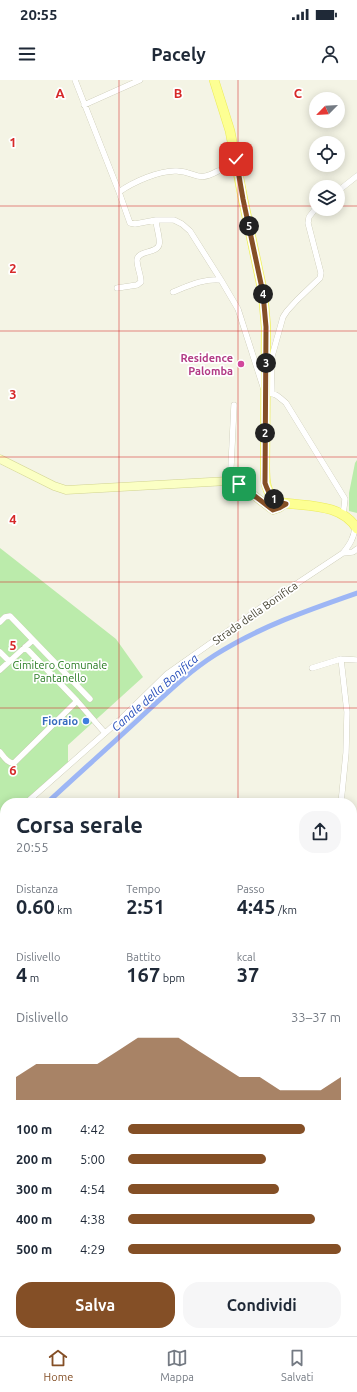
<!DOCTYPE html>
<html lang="it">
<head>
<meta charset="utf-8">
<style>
  :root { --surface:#fff; --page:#f6f6f7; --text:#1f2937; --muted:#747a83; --line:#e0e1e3; --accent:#844f26 }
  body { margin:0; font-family:Ubuntu,sans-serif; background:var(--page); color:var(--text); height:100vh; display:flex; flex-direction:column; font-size:15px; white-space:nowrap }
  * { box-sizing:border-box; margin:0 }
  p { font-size:13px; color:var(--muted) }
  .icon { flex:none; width:22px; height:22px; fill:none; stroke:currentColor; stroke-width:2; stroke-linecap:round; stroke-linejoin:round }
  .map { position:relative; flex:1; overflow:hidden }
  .drawer { position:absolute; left:0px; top:718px; width:357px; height:538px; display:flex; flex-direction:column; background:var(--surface); border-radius:16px 16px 0 0; box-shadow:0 2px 10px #0003 }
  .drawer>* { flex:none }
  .needle { width:26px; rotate:246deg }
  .fabs { position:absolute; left:309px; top:12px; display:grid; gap:8px }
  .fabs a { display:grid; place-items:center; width:36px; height:36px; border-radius:50%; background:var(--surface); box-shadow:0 2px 10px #0003; font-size:20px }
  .pin { position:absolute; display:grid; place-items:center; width:34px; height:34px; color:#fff; margin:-17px; border-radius:8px; box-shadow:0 2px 6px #0006 }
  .km { position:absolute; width:20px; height:20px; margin:-10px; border-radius:50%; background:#222; color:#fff; font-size:11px; line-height:20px; text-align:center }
  .round { display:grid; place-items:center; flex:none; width:42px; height:42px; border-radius:16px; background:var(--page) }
  .summary { display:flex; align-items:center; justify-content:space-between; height:68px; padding:0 16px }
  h1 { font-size:22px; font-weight:600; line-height:30px }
  .figures { display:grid; grid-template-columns:repeat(3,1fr); gap:6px; height:68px; padding:4px 16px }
  .figures div { display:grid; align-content:center }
  .figures b { font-size:20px; font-weight:600 }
  .figures small { font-size:11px; font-weight:400 }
  .figures p { font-size:11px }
  .chart { height:112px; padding:8px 16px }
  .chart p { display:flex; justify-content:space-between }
  .chart svg { width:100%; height:72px; margin-top:4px; fill:var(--accent); opacity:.7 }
  .primary-button { display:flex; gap:8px; margin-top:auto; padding:8px 16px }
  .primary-button a { flex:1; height:46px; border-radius:16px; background:var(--accent); color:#fff; font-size:16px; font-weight:600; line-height:46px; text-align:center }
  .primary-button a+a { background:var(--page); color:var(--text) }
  ul { padding:0 16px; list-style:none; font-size:13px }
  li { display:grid; grid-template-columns:64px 48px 1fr; align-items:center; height:30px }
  li i { height:10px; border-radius:5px; background:var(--accent) }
  .status { display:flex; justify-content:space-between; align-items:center; height:28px; padding:0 20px; background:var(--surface); direction:ltr }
  .status svg { height:11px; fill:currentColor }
  header { display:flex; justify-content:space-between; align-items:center; height:52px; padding:0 16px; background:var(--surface); font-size:18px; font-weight:600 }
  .tab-bar { display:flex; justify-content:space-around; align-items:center; height:56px; border-top:1px solid var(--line); background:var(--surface); font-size:11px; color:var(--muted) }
  .tab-bar a { display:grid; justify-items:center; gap:2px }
  .tab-bar .current { color:var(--accent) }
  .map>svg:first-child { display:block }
  .green { fill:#bbebab }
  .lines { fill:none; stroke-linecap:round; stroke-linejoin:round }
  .canal { stroke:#9db6f5; stroke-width:5 }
  .street-casing { stroke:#c0bfa7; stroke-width:6 }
  .secondary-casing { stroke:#d1d390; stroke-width:9 }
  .primary-casing { stroke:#ebeb5c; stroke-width:10 }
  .street { stroke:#fff; stroke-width:5.5 }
  .secondary { stroke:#fbffc4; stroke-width:8 }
  .primary { stroke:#fdff93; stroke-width:9 }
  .route-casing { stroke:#fff; stroke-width:8 }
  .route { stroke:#844f26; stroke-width:5 }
  .grid { fill:none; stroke:#d62828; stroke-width:1; stroke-opacity:0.55 }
  .hotel-dot { fill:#d1479c; stroke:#fff; stroke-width:1.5 }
  .shop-dot { fill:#3f7fe0; stroke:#fff; stroke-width:1.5 }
  .labels { text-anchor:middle; stroke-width:3.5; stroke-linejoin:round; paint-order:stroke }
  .hotel-label { font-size:11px; font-weight:bold; fill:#b23c85; stroke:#fff; text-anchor:end }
  .street-label { font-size:11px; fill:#474534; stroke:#fff }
  .park-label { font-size:11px; fill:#2a7c24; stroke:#fff }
  .shop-label { font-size:11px; font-weight:bold; fill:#366cbe; stroke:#fff; text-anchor:end }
  .water-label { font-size:12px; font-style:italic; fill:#264eba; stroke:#fff }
  .grid-label { font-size:13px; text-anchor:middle; font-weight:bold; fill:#d62828; stroke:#fff; stroke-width:3.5; stroke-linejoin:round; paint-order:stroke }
</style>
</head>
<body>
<div class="status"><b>20:55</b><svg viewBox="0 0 49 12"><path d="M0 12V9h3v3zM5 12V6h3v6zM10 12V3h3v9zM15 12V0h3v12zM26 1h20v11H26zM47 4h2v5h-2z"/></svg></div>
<header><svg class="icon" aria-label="menu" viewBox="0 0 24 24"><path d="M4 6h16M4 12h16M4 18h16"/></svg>Pacely<svg class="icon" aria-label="person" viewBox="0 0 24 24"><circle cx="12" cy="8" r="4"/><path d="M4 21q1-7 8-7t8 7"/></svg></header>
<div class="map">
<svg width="357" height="1256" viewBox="0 0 357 1256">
  <rect width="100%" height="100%" fill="#f4f4e5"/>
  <!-- green -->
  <path class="green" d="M 357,380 L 357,433 L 349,431 L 349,413 L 355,383 Z
    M 0,468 L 116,559 L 143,597 L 68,665 L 68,683 L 22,723 L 5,723 L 5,738 L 0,742 Z"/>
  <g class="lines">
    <!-- canal -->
    <path class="canal" d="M 47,723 C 78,694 110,666 141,637 C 165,615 188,592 215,575 C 259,547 308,530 357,513
      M 0,766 L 5,761"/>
    <!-- street casing -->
    <g class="street-casing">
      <path id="street" d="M 75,0 L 119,112 L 130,143 L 135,144 L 156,140 L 174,140 L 182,144 L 190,151 L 221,200 L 238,229 L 265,313 C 275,312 279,317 286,323 L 345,419 L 343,436
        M 84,25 L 140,0
        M 338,111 L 357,96
        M 119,112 C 133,102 160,90 177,91 C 197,92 196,103 218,91
        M 117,208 L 137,205 L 141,202 C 141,195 137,187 137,180 C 138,170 156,174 159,165 C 161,160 156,147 156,140
        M 173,212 C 188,206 205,198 221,200
        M 272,312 L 271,280 L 283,237 L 287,231 L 297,220 L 320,198 L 321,193 L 308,143 L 309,137 L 316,128
        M 233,402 L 231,394 L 231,387 L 234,325
        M 343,473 L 353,472 L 357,469
        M 0,542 L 5,537 L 10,536 L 90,619
        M 25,567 L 77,621 L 105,653
        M 0,572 L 9,581
        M 312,588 L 341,579 L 357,580
        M 0,590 L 33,560
        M 0,672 C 4,677 8,684 14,683 L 77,621
        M 26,723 L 122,638 L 167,594 L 266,524 L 343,473 C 350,464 354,458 355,447
        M 341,723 L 346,673 L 347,632 L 341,579
        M 0,747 L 5,742
        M 357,860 L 354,869 L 357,879
        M 352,975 L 357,972
        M 0,1009 L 5,1006
        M 294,1251 L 294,1256
        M 143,1256 L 143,1251"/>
    </g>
    <!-- secondary casing -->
    <g class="secondary-casing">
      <path id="secondary" d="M 0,379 L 54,406 L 66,410 L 228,401 L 239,404 L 273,430 L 279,428 L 286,423"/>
    </g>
    <!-- primary casing -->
    <g class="primary-casing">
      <path id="primary" d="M 214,0 L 230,51 L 243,119 L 263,213 L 266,247 L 265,386 C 265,401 265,413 278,422 C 304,427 341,422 357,449"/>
    </g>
    <!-- street -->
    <use href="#street" class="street"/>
    <!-- secondary -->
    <use href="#secondary" class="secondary"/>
    <!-- primary -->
    <use href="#primary" class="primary"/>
  </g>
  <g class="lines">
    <!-- route casing -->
    <g class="route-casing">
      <path id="route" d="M 236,79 L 243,119 L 263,213 L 266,247 L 265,403 C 269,415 273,421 286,424 L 279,428 L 273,430 L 239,404"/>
    </g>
    <!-- route -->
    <use href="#route" class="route"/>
  </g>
  <!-- grid -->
  <path class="grid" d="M 119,0 L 119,723M 238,0 L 238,723M 0,126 L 316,126M 338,126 L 357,126M 0,251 L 357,251M 0,377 L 357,377M 0,502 L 357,502M 0,628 L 357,628M 0,754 L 5,754M 352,754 L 357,754M 0,879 L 5,879M 352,879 L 357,879M 0,1005 L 5,1005M 352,1005 L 357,1005M 0,1130 L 5,1130M 352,1130 L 357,1130M 119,1251 L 119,1256M 238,1251 L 238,1256"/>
  <!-- markers -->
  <circle class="hotel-dot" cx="241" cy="284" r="4"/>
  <circle class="shop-dot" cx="86" cy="641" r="4"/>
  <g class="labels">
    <!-- hotel labels -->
    <g class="hotel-label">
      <text x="233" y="282">Residence<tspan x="233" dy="13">Palomba</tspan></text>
    </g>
    <!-- street labels -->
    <g class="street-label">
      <text transform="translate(255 533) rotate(-35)" y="4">Strada della Bonifica</text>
    </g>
    <!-- park labels -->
    <g class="park-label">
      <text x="60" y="589">Cimitero Comunale<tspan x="60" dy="13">Pantanello</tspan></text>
    </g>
    <!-- shop labels -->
    <g class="shop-label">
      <text x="78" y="645">Fioraio</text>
    </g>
    <!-- water labels -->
    <g class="water-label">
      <text transform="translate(155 613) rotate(-41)" y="4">Canale della Bonifica</text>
    </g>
  </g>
  <g class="grid-label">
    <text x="60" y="18">A</text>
    <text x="178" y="18">B</text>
    <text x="298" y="18">C</text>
    <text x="13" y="67">1</text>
    <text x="13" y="193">2</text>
    <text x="13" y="319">3</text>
    <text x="13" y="444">4</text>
    <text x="13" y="570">5</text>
    <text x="13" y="695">6</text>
  </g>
</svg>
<div class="fabs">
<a><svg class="needle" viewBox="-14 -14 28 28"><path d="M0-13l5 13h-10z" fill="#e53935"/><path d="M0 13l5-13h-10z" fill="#747a83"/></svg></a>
<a><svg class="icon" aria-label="locate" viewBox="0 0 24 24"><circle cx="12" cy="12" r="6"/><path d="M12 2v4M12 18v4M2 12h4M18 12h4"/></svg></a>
<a><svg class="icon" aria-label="layers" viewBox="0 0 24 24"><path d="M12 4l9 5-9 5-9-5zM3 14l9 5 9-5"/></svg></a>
</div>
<div class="pin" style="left:239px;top:404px;background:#1e9e55"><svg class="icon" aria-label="arrive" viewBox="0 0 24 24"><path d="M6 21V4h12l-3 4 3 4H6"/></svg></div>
<div class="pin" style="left:236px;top:79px;background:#d93025"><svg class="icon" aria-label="check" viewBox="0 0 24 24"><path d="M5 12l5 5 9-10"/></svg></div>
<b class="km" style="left:274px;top:419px">1</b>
<b class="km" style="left:265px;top:353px">2</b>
<b class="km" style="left:266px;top:283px">3</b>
<b class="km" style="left:263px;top:214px">4</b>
<b class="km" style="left:249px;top:146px">5</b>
<section class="drawer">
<div class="summary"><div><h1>Corsa serale</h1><p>20:55</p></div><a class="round"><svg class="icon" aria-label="share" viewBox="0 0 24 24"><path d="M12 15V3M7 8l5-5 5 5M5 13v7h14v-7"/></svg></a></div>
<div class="figures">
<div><p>Distanza</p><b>0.60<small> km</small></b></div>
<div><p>Tempo</p><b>2:51</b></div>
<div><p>Passo</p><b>4:45<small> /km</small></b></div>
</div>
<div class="figures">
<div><p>Dislivello</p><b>4<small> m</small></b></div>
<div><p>Battito</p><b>167<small> bpm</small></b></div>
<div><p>kcal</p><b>37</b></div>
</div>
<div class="chart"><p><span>Dislivello</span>33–37 m</p>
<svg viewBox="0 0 160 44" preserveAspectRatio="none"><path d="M0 44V30L10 22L20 22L30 22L40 22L50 14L60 6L70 6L80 6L90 14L100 22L110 30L120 30L130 38L140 38L150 38L160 30V44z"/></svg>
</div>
<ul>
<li><b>100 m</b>4:42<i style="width:83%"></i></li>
<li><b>200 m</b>5:00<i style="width:65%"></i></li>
<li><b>300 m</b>4:54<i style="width:71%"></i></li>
<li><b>400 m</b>4:38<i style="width:88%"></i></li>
<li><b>500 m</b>4:29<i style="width:100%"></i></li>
</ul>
<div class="primary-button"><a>Salva</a><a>Condividi</a></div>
</section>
</div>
<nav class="tab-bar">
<a class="current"><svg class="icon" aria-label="home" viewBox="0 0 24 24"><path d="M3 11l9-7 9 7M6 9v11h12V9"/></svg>Home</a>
<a><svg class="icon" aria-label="map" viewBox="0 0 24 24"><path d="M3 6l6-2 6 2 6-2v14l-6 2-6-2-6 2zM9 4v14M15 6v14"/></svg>Mappa</a>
<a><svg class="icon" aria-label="saved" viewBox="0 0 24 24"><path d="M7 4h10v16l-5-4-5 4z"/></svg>Salvati</a>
</nav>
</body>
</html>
